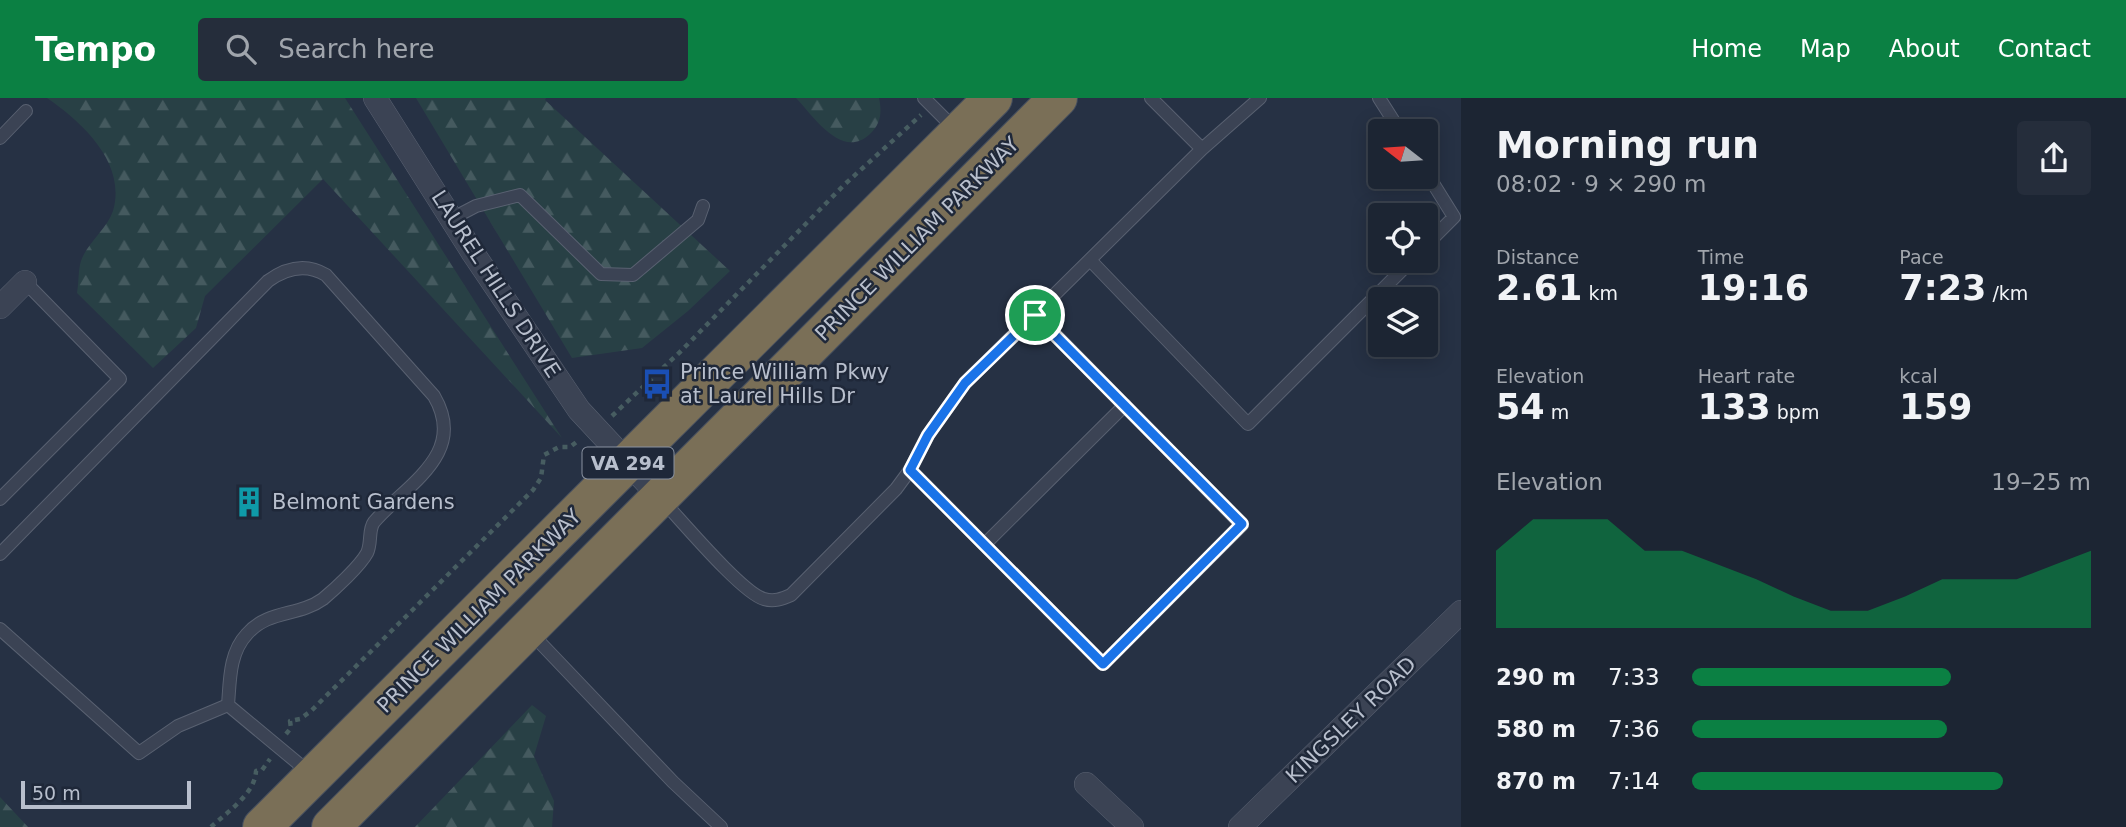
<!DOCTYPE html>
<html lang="en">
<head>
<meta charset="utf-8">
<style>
  :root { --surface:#1c2533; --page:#252d3b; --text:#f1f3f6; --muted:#a0a5ac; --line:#3a424e; --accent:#0b8043 }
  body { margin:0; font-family:"DejaVu Sans",sans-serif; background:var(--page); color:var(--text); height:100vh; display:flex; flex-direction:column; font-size:26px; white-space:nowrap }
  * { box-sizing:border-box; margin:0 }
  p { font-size:23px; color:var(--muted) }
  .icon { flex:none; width:38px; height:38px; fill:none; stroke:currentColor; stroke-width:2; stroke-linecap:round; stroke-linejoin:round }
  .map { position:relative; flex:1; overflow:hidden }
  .panel { display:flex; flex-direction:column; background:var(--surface); width:665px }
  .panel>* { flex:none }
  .needle { width:46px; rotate:287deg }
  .controls { position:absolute; left:1368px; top:21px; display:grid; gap:14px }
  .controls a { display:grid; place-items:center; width:70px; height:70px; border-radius:7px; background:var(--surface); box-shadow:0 4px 18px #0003,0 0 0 2px var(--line); font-size:35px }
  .scale { position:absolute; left:21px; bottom:18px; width:170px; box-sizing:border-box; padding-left:7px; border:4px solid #b8bfcd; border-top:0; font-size:19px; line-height:24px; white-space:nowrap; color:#b8bfcd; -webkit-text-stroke:5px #1f2839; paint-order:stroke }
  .pin { position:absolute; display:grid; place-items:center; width:60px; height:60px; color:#fff; margin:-30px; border:4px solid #fff; border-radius:50%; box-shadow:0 2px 7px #0007 }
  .round { display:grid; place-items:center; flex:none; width:74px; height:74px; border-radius:7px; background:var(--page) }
  .head { display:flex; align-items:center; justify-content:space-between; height:119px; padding:0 35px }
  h1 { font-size:38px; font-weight:700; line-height:52px }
  .metrics { display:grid; grid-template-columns:repeat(3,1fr); gap:10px; height:119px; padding:7px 35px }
  .metrics div { display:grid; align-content:center }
  .metrics b { font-size:35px; font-weight:700 }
  .metrics small { font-size:19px; font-weight:400 }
  .metrics p { font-size:19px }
  .chart { height:196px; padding:14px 35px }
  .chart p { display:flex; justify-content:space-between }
  .chart svg { width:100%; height:126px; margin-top:7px; fill:var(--accent); opacity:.7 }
  ul { padding:0 35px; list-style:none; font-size:23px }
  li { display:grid; grid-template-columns:112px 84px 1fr; align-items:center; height:52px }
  li i { height:18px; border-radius:9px; background:var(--accent) }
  header { display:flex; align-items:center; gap:42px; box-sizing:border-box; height:98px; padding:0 35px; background:var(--accent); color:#fff }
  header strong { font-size:33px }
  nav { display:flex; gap:38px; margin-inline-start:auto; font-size:24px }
  .search { width:490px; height:63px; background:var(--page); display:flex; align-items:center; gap:18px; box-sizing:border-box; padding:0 24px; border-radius:7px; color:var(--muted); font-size:26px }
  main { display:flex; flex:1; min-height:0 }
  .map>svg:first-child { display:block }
  .forest { fill:url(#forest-firs) }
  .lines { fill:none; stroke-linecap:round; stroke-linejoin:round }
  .lane-casing { stroke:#596171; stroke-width:14 }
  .street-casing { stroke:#596171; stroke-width:24 }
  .highway-casing { stroke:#454e5e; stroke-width:40 }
  .path { stroke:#475d61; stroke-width:4.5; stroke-dasharray:5 5; stroke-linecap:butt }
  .lane { stroke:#3b4354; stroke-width:12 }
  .street { stroke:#3b4354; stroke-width:23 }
  .highway { stroke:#7a6f57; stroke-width:38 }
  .route-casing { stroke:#fff; stroke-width:14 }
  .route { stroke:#1a73e8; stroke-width:9 }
  .labels { text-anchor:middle; stroke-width:5; stroke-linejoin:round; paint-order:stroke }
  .shield { fill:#1f2839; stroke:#8a92a1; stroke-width:2 }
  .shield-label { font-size:19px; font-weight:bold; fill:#b8bfcd }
  .street-label { font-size:21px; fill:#b8bfcd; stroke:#1f2839 }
  .poi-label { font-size:21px; fill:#b8bfcd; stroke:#1f2839; text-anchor:start }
</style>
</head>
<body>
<header>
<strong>Tempo</strong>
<div class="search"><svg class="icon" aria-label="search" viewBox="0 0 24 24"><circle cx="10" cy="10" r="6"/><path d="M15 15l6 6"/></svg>Search here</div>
<nav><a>Home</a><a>Map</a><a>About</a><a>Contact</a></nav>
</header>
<main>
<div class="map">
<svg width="1461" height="729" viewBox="0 0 1461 729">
  <defs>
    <pattern id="forest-firs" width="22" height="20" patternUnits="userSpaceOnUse" patternTransform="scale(1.75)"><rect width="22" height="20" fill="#284045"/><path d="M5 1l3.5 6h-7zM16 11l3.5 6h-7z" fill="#455a5f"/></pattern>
  </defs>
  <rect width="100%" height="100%" fill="#263144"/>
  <!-- forest -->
  <path class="forest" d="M 47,0 L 345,0 L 562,340 L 323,81 L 205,198 L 196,230 L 153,270 L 77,195 C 79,185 78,172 81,163 C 87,145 107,131 113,113 C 127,65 82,24 47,0 Z
    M 416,0 L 546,0 L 545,2 L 730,173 L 688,213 L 642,250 L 572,260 Z
    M 796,0 L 879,0 C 882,14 881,26 870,36 C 842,62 815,20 796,0 Z
    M 532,607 L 546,618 L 534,658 L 554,703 L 552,729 L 415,729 Z
    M 0,699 L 28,729 L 0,729 Z"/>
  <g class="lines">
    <!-- lane casing -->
    <g class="lane-casing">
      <path id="lane" d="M 924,0 L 956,32
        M 1151,0 L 1202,51
        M 1379,0 L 1400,33
        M 0,40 L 26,13
        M 1426,74 L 1454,119 L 1426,147
        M 453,120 L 476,108 L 520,97 L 601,176 L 633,177 L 698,122 L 703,108
        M 1091,163 L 1248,326 L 1411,163
        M 910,372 L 1103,566 L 1242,427 L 1036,217
        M 0,401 L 120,281 L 25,184
        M 662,402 C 681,422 742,495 764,501 C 774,504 782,501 791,497 L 896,391 L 910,372 L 928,337 L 965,285 L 1202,51 L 1260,0
        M 985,446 L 1125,307
        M 0,456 L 268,183 C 286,170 306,165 326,177 L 434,298 C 468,356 407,386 374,424 C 368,432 372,445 367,455 C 360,468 335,491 323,501 C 298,519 269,511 247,536 C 229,555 230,583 228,607
        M 0,531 L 139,655 L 178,628 L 228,607
        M 530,534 L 673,684 L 721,729
        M 228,607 L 311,676"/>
    </g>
    <!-- street casing -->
    <g class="street-casing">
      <path id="street" d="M 375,0 L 473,155 L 579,312 L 660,399
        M 0,209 L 25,184
        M 1086,686 L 1132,729
        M 1240,729 L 1461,514"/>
    </g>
    <!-- highway casing -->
    <g class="highway-casing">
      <path id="highway" d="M 262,729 L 993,0
        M 331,729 L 1058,0"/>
    </g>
    <!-- path -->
    <path class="path" d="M 612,318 L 681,253 L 844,87 L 921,17
      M 286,636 L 291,630 L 290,623 L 300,621 L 311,613 L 533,392 L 541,380 L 544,357 L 559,349 L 570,349 L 579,342
      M 211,729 C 227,714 255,696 256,673 L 262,672 L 270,661"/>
    <!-- lane -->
    <use href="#lane" class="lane"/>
    <!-- street -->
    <use href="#street" class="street"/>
    <!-- highway -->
    <use href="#highway" class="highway"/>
  </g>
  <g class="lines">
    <!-- route casing -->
    <g class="route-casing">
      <path id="route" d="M 1035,217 L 1242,426 L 1103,566 L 910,372 L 928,337 L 965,285 Z"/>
    </g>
    <!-- route -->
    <use href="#route" class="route"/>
  </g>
  <!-- icons -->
  <defs>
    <g id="bus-bare" transform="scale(2.415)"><path d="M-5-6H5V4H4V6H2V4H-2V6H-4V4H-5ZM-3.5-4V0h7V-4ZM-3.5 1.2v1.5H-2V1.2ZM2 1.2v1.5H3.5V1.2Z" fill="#1a4fb4" stroke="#1f2839" stroke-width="2.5" paint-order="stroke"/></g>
    <g id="building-bare" transform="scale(2.415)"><path d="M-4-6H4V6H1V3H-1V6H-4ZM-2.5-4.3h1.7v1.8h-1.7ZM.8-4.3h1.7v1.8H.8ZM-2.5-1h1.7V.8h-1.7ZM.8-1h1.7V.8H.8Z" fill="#0f9aa8" stroke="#1f2839" stroke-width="2.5" paint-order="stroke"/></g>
  </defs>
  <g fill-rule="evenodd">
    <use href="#bus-bare" x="657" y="286"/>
    <use href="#building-bare" x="249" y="404"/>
  </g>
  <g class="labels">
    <!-- shield labels -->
    <rect class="shield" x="582.5" y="349.5" width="91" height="31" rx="5"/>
    <g class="shield-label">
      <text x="628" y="372">VA 294</text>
    </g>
    <!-- street labels -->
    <g class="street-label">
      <text transform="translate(917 141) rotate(-45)" y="7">PRINCE WILLIAM PARKWAY</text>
      <text transform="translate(496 186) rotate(57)" y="7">LAUREL HILLS DRIVE</text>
      <text transform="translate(479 513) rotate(-45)" y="7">PRINCE WILLIAM PARKWAY</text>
      <text transform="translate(1351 622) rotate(-44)" y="7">KINGSLEY ROAD</text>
    </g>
    <!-- poi labels -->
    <g class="poi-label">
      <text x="680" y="281">Prince William Pkwy<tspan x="680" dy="24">at Laurel Hills Dr</tspan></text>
      <text x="272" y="411">Belmont Gardens</text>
    </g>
  </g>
</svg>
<div class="controls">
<a><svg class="needle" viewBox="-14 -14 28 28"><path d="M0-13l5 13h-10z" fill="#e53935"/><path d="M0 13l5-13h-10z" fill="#a0a5ac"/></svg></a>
<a><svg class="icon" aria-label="locate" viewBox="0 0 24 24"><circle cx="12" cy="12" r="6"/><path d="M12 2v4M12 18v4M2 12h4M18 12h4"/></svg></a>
<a><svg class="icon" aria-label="layers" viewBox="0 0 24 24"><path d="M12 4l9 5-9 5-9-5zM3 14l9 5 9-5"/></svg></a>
</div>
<div class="scale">50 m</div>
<div class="pin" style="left:1035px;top:217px;background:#1e9e55"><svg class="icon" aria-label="arrive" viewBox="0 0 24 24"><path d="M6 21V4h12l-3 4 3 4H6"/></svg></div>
</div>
<section class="panel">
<div class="head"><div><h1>Morning run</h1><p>08:02 · 9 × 290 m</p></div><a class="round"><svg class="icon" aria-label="share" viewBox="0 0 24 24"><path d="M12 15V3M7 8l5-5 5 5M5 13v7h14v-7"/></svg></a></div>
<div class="metrics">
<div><p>Distance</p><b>2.61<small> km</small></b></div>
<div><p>Time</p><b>19:16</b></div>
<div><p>Pace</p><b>7:23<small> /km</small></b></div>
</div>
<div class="metrics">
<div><p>Elevation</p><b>54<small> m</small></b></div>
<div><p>Heart rate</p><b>133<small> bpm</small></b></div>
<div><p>kcal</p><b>159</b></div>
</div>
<div class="chart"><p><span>Elevation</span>19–25 m</p>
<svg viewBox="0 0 160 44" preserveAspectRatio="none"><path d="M0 44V17L10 6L20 6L30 6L40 17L50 17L60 22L70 27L80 33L90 38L100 38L110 33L120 27L130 27L140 27L150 22L160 17V44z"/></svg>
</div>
<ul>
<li><b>290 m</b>7:33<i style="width:65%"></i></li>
<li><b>580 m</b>7:36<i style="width:64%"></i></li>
<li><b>870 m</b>7:14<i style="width:78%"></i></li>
</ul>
</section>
</main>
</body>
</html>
